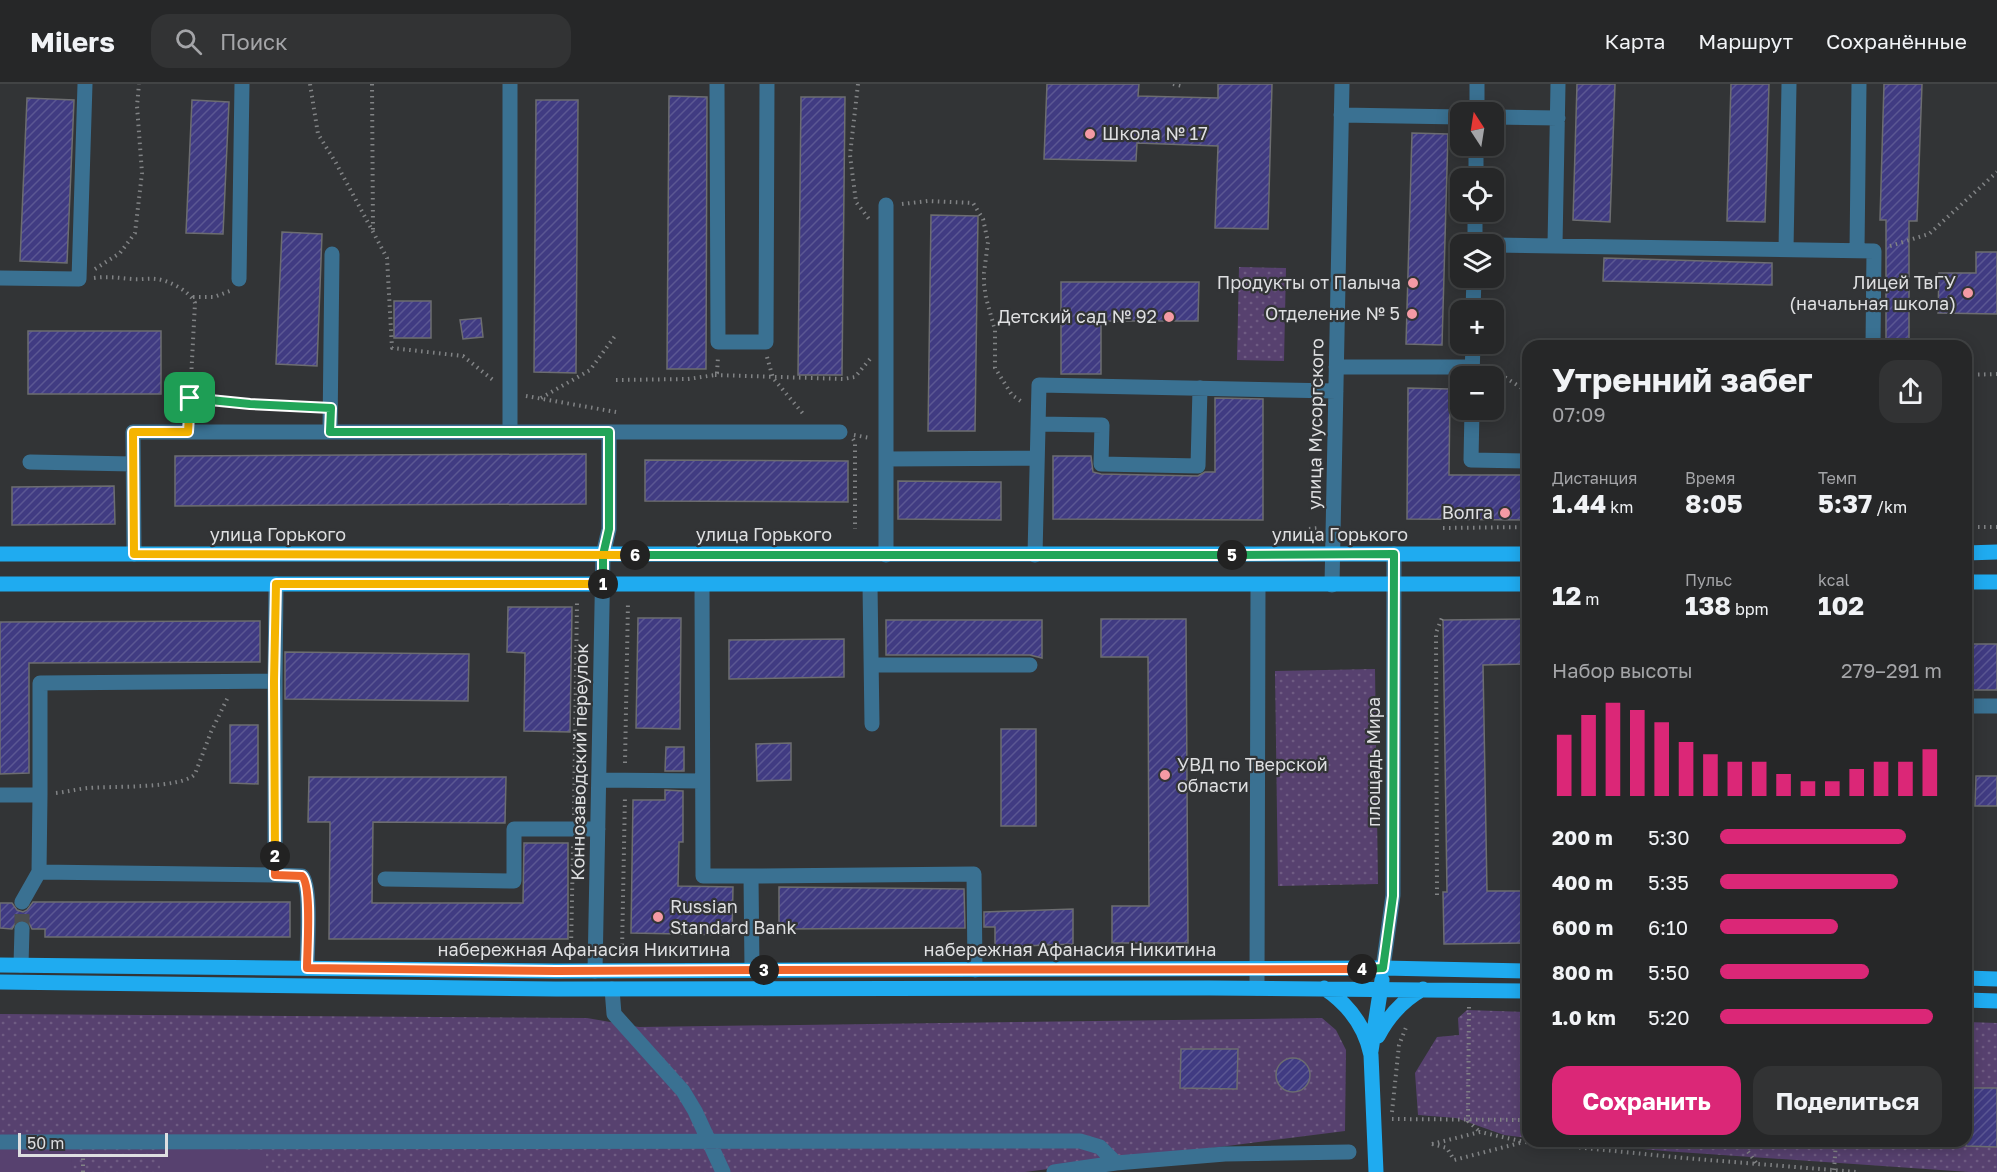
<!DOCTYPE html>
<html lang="ru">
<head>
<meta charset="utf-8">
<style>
  :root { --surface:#262728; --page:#323334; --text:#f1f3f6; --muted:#a4a5a8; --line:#424445; --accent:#db2777 }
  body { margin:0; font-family:"Golos Text",sans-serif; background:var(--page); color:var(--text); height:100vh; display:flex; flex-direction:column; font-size:22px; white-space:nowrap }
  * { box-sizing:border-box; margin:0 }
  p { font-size:20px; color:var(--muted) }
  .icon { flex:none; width:33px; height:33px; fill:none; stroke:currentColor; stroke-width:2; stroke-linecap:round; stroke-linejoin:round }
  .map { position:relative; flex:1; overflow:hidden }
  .side { position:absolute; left:1522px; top:256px; width:450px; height:807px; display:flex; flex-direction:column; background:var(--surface); border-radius:18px; box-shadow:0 3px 15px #0003,0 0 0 2px var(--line) }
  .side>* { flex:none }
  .needle { width:39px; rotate:348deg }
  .controls { position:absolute; left:1450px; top:18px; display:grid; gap:12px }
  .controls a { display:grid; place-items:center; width:54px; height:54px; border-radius:12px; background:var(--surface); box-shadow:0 3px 15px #0003,0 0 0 2px var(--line); font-size:30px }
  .scale { position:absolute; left:18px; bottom:15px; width:150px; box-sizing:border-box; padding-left:6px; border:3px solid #dedfe1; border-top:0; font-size:16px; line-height:21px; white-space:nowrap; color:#dedfe1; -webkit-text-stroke:4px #323436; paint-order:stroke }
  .pin { position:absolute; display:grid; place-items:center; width:51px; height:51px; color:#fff; margin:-26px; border-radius:12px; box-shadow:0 3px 9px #0006 }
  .km { position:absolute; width:30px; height:30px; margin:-15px; border-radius:50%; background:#222; color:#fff; font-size:16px; line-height:30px; text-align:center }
  .round { display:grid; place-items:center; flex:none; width:63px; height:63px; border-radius:18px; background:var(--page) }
  .headline { display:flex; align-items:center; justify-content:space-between; height:102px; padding:0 30px }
  h1 { font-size:33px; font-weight:700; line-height:45px }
  .figures { display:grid; grid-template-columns:repeat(3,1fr); gap:9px; height:102px; padding:6px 30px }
  .figures div { display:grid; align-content:center }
  .figures b { font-size:26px; font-weight:700 }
  .figures small { font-size:16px; font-weight:400 }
  .figures p { font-size:16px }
  .chart { height:168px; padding:12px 30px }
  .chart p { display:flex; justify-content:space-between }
  .chart svg { width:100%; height:108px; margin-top:6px; stroke:var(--accent); stroke-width:6 }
  .primary-button { display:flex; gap:12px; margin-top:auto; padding:12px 30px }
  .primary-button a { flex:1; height:69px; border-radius:18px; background:var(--accent); color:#fff; font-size:24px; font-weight:700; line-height:69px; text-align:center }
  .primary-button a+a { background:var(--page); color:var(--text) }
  ul { padding:0 30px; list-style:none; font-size:20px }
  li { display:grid; grid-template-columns:96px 72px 1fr; align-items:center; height:45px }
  li i { height:15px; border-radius:8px; background:var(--accent) }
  header { display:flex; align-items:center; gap:36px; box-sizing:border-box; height:84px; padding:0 30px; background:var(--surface); border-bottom:2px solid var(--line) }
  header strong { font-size:28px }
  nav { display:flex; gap:33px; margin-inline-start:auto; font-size:21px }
  .search { width:420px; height:54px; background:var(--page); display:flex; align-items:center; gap:15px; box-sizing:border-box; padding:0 21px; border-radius:18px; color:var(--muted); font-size:22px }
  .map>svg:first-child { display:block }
  .park { fill:url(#park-dots) }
  .garden { fill:#57416f }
  .building { fill:url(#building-hatch); stroke:#6c6d70; stroke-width:1.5 }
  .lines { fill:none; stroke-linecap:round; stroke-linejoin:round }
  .minor-tunnel { stroke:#4c4e50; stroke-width:15; stroke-dasharray:15 8; stroke-linecap:butt }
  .path { stroke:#818385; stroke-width:4; stroke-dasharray:1.5 4.5; stroke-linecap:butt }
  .minor { stroke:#3a7192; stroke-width:15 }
  .major { stroke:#1fabf0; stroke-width:15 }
  .split-1-casing { stroke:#fff; stroke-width:12 }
  .split-2-casing { stroke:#fff; stroke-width:12 }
  .split-3-casing { stroke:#fff; stroke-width:12 }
  .split-4-casing { stroke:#fff; stroke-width:12 }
  .split-5-casing { stroke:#fff; stroke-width:12 }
  .split-6-casing { stroke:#fff; stroke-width:12 }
  .split-7-casing { stroke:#fff; stroke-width:12 }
  .split-1 { stroke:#22a559; stroke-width:8 }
  .split-2 { stroke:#f5b400; stroke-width:8 }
  .split-3 { stroke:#f0652b; stroke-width:8 }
  .split-4 { stroke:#f0652b; stroke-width:8 }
  .split-5 { stroke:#22a559; stroke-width:8 }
  .split-6 { stroke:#22a559; stroke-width:8 }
  .split-7 { stroke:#f5b400; stroke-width:8 }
  .poi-dot { fill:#f49aa4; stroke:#323436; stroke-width:2 }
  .labels { text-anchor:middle; stroke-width:4.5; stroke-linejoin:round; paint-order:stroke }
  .poi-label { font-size:18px; fill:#dedfe1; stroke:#323436; text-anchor:end }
  .street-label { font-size:18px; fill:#dedfe1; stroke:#323436 }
</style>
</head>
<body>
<header>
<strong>Milers</strong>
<div class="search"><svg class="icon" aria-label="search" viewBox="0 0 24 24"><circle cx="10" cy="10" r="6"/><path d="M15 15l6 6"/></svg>Поиск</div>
<nav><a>Карта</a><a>Маршрут</a><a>Сохранённые</a></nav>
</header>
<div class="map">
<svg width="1997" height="1088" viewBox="0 0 1997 1088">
  <defs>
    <pattern id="park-dots" width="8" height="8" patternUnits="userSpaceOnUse" patternTransform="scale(1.5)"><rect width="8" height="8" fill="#57416f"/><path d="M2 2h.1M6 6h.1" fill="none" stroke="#6f5c83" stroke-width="1.8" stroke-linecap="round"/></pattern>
    <pattern id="building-hatch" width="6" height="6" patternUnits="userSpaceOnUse" patternTransform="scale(1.5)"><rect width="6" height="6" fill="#403b82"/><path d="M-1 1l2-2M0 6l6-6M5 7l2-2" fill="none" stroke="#5b5793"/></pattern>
  </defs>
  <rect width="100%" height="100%" fill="#323436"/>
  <!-- park -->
  <path class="park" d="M 1239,183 L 1286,184 L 1284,277 L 1237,276 Z
    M 1375,585 L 1378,800 L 1278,802 L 1275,587 Z
    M 1467,926 L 1528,928 L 1528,1054 L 1504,1051 L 1456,1034 L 1418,1031 L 1415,989 L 1437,953 L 1459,951 L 1458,934 Z
    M 0,930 L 587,934 L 639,943 L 1322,934 L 1336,946 L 1346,966 L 1345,1047 L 1025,1088 L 0,1088 Z
    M 1967,938 L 1997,939 L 1997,1088 L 1969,1088 L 1664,1067 L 1569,1058 L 1966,1058 Z"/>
  <!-- garden -->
  <path class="garden" d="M 160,1064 L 266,1066 L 266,1088 L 160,1088 Z
    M 0,1065 L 72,1065 L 71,1088 L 0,1088 Z"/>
  <!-- building -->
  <path class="building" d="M 1047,0 L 1139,0 L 1138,12 L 1218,14 L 1218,0 L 1272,0 L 1268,145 L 1215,144 L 1218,62 L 1137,59 L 1136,77 L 1044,75 Z
    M 1577,0 L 1615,0 L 1610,138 L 1573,136 Z
    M 1731,0 L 1769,0 L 1765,138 L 1727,137 Z
    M 1884,0 L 1922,0 L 1917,137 L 1909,137 L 1909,262 L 1886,262 L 1886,136 L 1880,136 Z
    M 669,12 L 707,13 L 706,285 L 667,285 Z
    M 801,13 L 845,13 L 842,291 L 798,291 Z
    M 27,14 L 74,16 L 67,179 L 20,177 Z
    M 192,16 L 229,18 L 223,150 L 186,149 Z
    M 536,16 L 578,16 L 576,289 L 534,288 Z
    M 1412,49 L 1448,50 L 1442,261 L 1406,260 Z
    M 931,131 L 978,132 L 975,347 L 928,347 Z
    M 282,148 L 322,150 L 317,282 L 276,280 Z
    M 1976,168 L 1997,168 L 1997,230 L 1938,229 L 1939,189 L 1976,189 Z
    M 1604,174 L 1772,179 L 1772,201 L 1603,197 Z
    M 1061,198 L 1199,198 L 1198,237 L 1101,237 L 1101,290 L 1061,290 Z
    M 394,217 L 431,217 L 431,254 L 394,254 Z
    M 481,234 L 483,253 L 463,255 L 460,236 Z
    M 28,247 L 161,247 L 161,310 L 28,310 Z
    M 1408,304 L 1450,305 L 1449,391 L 1528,391 L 1528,436 L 1407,435 Z
    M 1215,314 L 1263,315 L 1263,436 L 1053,435 L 1053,372 L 1091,372 L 1093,388 L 1101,390 L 1198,392 L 1205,388 L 1215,388 Z
    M 586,370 L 586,420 L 175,422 L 175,372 Z
    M 645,376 L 848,377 L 848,418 L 645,417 Z
    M 898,397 L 1001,398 L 1001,436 L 898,435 Z
    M 114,402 L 115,440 L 12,441 L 12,403 Z
    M 508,523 L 572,523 L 570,648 L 524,647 L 525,569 L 507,568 Z
    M 638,534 L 681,534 L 680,645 L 636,644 Z
    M 1101,535 L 1186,535 L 1188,859 L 1112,859 L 1112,822 L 1149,822 L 1148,573 L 1101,573 Z
    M 1528,535 L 1528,580 L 1483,581 L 1487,807 L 1528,807 L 1528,859 L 1444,860 L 1443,808 L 1447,808 L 1443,536 Z
    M 886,536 L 1042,536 L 1042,574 L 1030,571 L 886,571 Z
    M 260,537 L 260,578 L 29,579 L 29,689 L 0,690 L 0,538 Z
    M 844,555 L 844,593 L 729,595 L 729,556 Z
    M 1966,560 L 1997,560 L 1997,606 L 1966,606 Z
    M 285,568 L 469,570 L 468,617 L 285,615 Z
    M 230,641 L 258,641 L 258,700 L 230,699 Z
    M 1001,645 L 1036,645 L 1036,742 L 1001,742 Z
    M 791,659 L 791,696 L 757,697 L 756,660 Z
    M 666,663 L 684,663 L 684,687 L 665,687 Z
    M 1976,692 L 1997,692 L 1997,722 L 1975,722 Z
    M 309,693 L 506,693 L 505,739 L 373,738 L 372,819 L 523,819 L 524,759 L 568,759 L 568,855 L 329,855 L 330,738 L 308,738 Z
    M 665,706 L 683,707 L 683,758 L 679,758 L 678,802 L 733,803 L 732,851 L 631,849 L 633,716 L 665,716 Z
    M 779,803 L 964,805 L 965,844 L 779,845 Z
    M 33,818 L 290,818 L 290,853 L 45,853 L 45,845 L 32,845 L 28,837 L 23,835 L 17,837 L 12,845 L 0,844 L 0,819 L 12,819 L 17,826 L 23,828 L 27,826 Z
    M 1073,825 L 1073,860 L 995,863 L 995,843 L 984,843 L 984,828 Z
    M 1181,965 L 1238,965 L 1237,1005 L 1180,1004 Z
    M1276 991a17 17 0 1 1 34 0a17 17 0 1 1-34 0Z
    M 1966,1004 L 1997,1004 L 1997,1063 L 1966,1062 Z"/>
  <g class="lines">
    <!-- minor-tunnel -->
    <path class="minor-tunnel" d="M 22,845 L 22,818"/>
    <!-- path -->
    <path class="path" d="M 310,0 L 318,50 L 336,79 L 387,174 L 392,264 L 463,272 L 493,296
      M 372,0 L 373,146
      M 858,0 L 850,71 L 856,118 L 869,135
      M 1173,0 L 1182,2 L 1182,0
      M 902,120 L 928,117 L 973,119 L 983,135 L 988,158 L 984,189 L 984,200 L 986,214 L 995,246 L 995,284 L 1012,311 L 1022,318
      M 1890,162 L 1929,150 L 1997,88
      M 95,185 L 120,169 L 135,149 L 142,89 L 137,22 L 139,0
      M 94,194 C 108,192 119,194 132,195 C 140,196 148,194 156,195 C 168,196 190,207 195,219 L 189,333
      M 193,213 L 214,213 L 230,207
      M 767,273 L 773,294 L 805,332
      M 1488,288 L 1503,292 L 1528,308
      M 715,291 L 843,295 L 855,293 L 870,275
      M 1966,291 L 1997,290
      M 616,296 L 688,295 L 715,291 L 717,289 L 718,273
      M 526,312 L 616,328
      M 190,314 L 251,320 L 315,323
      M 541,314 L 590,286 L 615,252
      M 854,351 L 870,354
      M 853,355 L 855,358 L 855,445
      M 1966,443 L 1997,443
      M 1443,444 L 1528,443
      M 1309,445 L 1318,444
      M 625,679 L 628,518
      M 56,709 C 67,708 77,705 88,704 C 111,702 182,705 195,690 L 211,648 L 228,613
      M 574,731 L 577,518
      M 1437,811 L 1436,549 L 1443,531
      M 571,866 L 573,762
      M 622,867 L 625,711
      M 1469,923 L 1468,1037 L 1480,1048
      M 1966,943 L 1967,932
      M 1392,1028 L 1399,961 L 1407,941
      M 1392,1035 L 1528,1036
      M 1741,1058 L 1757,1080
      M 1432,1060 L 1480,1048 L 1525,1058 L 1684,1074 L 1857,1088
      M 1432,1060 L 1447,1064 L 1454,1076 L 1524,1058
      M 1834,1086 L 1836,1058
      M 83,1088 L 83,1072"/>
    <!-- minor -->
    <path class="minor" d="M 510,0 L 510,348 L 609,348 L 609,445 L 603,471 L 595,887
      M 717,0 L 718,258 L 766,258 L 767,0
      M 1477,28 L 1477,0
      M 1341,31 L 1461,33
      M 1494,33 L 1558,34
      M 1476,94 L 1476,62
      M 1475,128 L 1475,160 L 1487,160
      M 1494,161 L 1874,167 L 1873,262
      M 1555,161 L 1558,0
      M 1786,165 L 1789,0
      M 1857,166 L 1859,0
      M 0,194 L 79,195 L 85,0
      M 239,195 L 242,0
      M 1473,226 L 1474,194
      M 1336,283 L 1472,283
      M 1472,292 L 1473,260
      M 1472,326 L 1471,376 L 1528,377
      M 1038,340 L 1102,341 L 1101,380 L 1198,382 L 1200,304
      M 330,348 L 332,170
      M 609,348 L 840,348
      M 886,375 L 1037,374
      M 30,378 L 133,380
      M 134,470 L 133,348 L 510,348
      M 886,471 L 886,121
      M 1035,471 L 1039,301 L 1336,307
      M 702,501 L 703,792 L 751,792 L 752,886
      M 870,501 L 872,640
      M 1332,501 L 1342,0
      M 872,581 L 1030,581
      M 1966,622 L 1997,622
      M 599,696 L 702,697
      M 0,711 L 40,711 L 40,599 L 275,597
      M 39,788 L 275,791 L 275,597 L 276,500
      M 275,791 L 302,792 C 312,802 307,866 307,884
      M 751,792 L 974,790 L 975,886
      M 385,795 L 514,797 L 514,745 L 598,745
      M 22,818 L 39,788 L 40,711
      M 21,881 L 22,845
      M 1383,884 L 1393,811 L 1394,470
      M 1257,904 L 1258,501
      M 612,905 L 614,930 L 683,1007 L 695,1027 L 723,1088
      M 0,1058 L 1080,1057 L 1100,1063 L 1116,1079
      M 1054,1088 L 1116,1079 L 1225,1070 L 1349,1068"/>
    <!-- major -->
    <path class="major" d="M 1966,469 L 1997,468
      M 0,470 L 1528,470
      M 1966,498 L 1997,498
      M 0,500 L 1528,500
      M 0,881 L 556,887 L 1383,884 L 1528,887
      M 1966,894 L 1997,895
      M 0,898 L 556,905 L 1210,904 L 1528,907
      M 1324,904 C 1348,920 1365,942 1371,971 L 1376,1088
      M 1966,916 L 1997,917
      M 1378,952 C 1389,931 1403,916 1423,905
      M 1371,967 L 1382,896"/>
  </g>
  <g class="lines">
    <!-- split-1 casing -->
    <g class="split-1-casing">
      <path id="split-1" d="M 190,314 L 250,320 L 331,324 L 330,348 L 609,348 L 609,445 L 603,471 L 603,500"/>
    </g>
    <!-- split-2 casing -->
    <g class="split-2-casing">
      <path id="split-2" d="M 275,772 L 274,597 L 276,500 L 603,500"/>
    </g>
    <!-- split-3 casing -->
    <g class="split-3-casing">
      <path id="split-3" d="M 275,772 L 275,791 L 302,792 C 312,802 307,866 307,884 L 556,887 L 764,886"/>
    </g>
    <!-- split-4 casing -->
    <g class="split-4-casing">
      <path id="split-4" d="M 764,886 L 1362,885"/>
    </g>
    <!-- split-5 casing -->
    <g class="split-5-casing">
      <path id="split-5" d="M 1232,471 L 1394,470 L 1393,812 L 1383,884 L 1362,885"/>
    </g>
    <!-- split-6 casing -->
    <g class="split-6-casing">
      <path id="split-6" d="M 635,471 L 1232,471"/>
    </g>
    <!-- split-7 casing -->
    <g class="split-7-casing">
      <path id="split-7" d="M 190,314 L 188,348 L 133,348 L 134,470 L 635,471"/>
    </g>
    <!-- split-1 -->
    <use href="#split-1" class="split-1"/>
    <!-- split-2 -->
    <use href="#split-2" class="split-2"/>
    <!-- split-3 -->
    <use href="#split-3" class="split-3"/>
    <!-- split-4 -->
    <use href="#split-4" class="split-4"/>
    <!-- split-5 -->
    <use href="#split-5" class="split-5"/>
    <!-- split-6 -->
    <use href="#split-6" class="split-6"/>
    <!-- split-7 -->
    <use href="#split-7" class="split-7"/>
  </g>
  <!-- markers -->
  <g class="poi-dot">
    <circle cx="1090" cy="50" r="6"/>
    <circle cx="1413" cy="199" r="6"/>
    <circle cx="1968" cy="209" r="6"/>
    <circle cx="1412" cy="230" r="6"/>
    <circle cx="1169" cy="233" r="6"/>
    <circle cx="1505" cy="429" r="6"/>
    <circle cx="1165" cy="691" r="6"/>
    <circle cx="658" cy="833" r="6"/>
  </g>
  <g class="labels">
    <!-- poi labels -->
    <g class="poi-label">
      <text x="1102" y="56" text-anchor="start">Школа № 17</text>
      <text x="1401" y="205">Продукты от Палыча</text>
      <text x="1956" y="205">Лицей ТвГУ<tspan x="1956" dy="21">(начальная школа)</tspan></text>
      <text x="1400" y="236">Отделение № 5</text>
      <text x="1157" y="239">Детский сад № 92</text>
      <text x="1493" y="435">Волга</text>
      <text x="1177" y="687" text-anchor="start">УВД по Тверской<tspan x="1177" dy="21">области</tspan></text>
      <text x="670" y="829" text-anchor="start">Russian<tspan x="670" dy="21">Standard Bank</tspan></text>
    </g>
    <!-- street labels -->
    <g class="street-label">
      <text transform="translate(1316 340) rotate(-89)" y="6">улица Мусоргского</text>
      <text x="278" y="457">улица Горького</text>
      <text x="764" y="457">улица Горького</text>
      <text x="1340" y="457">улица Горького</text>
      <text transform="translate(580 678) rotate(-89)" y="6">Коннозаводский переулок</text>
      <text transform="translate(1374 678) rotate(-90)" y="6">площадь Мира</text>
      <text x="584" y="872">набережная Афанасия Никитина</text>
      <text x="1070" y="872">набережная Афанасия Никитина</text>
    </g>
  </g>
</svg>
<div class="controls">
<a><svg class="needle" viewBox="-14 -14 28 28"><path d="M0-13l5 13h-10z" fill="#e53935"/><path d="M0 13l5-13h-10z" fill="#a4a5a8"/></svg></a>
<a><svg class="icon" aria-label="locate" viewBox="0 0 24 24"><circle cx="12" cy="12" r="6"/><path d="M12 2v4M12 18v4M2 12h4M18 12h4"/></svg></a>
<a><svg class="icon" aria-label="layers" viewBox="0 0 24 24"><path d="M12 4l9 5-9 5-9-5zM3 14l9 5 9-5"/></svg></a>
<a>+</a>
<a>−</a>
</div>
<div class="scale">50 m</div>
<div class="pin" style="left:190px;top:314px;background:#1e9e55"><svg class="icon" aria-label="arrive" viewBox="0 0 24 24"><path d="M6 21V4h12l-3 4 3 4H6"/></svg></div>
<b class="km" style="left:603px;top:500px">1</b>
<b class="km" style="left:275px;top:772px">2</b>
<b class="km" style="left:764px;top:886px">3</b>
<b class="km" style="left:1362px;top:885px">4</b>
<b class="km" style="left:1232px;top:471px">5</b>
<b class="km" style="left:635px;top:471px">6</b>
<section class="side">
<div class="headline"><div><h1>Утренний забег</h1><p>07:09</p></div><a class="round"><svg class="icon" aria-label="share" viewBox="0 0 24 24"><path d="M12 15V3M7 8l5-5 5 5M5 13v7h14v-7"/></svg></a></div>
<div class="figures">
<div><p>Дистанция</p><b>1.44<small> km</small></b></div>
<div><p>Время</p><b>8:05</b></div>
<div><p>Темп</p><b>5:37<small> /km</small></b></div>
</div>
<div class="figures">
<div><b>12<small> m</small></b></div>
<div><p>Пульс</p><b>138<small> bpm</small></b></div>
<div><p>kcal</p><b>102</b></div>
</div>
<div class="chart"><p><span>Набор высоты</span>279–291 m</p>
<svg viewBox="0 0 160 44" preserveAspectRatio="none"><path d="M5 44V19M15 44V11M25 44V6M35 44V9M45 44V14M55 44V22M65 44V27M75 44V30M85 44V30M95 44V35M105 44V38M115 44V38M125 44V33M135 44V30M145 44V30M155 44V25"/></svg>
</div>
<ul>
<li><b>200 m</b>5:30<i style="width:84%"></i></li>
<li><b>400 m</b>5:35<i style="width:80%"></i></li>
<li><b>600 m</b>6:10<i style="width:53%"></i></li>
<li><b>800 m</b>5:50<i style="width:67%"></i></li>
<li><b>1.0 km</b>5:20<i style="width:96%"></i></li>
</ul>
<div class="primary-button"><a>Сохранить</a><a>Поделиться</a></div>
</section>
</div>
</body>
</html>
